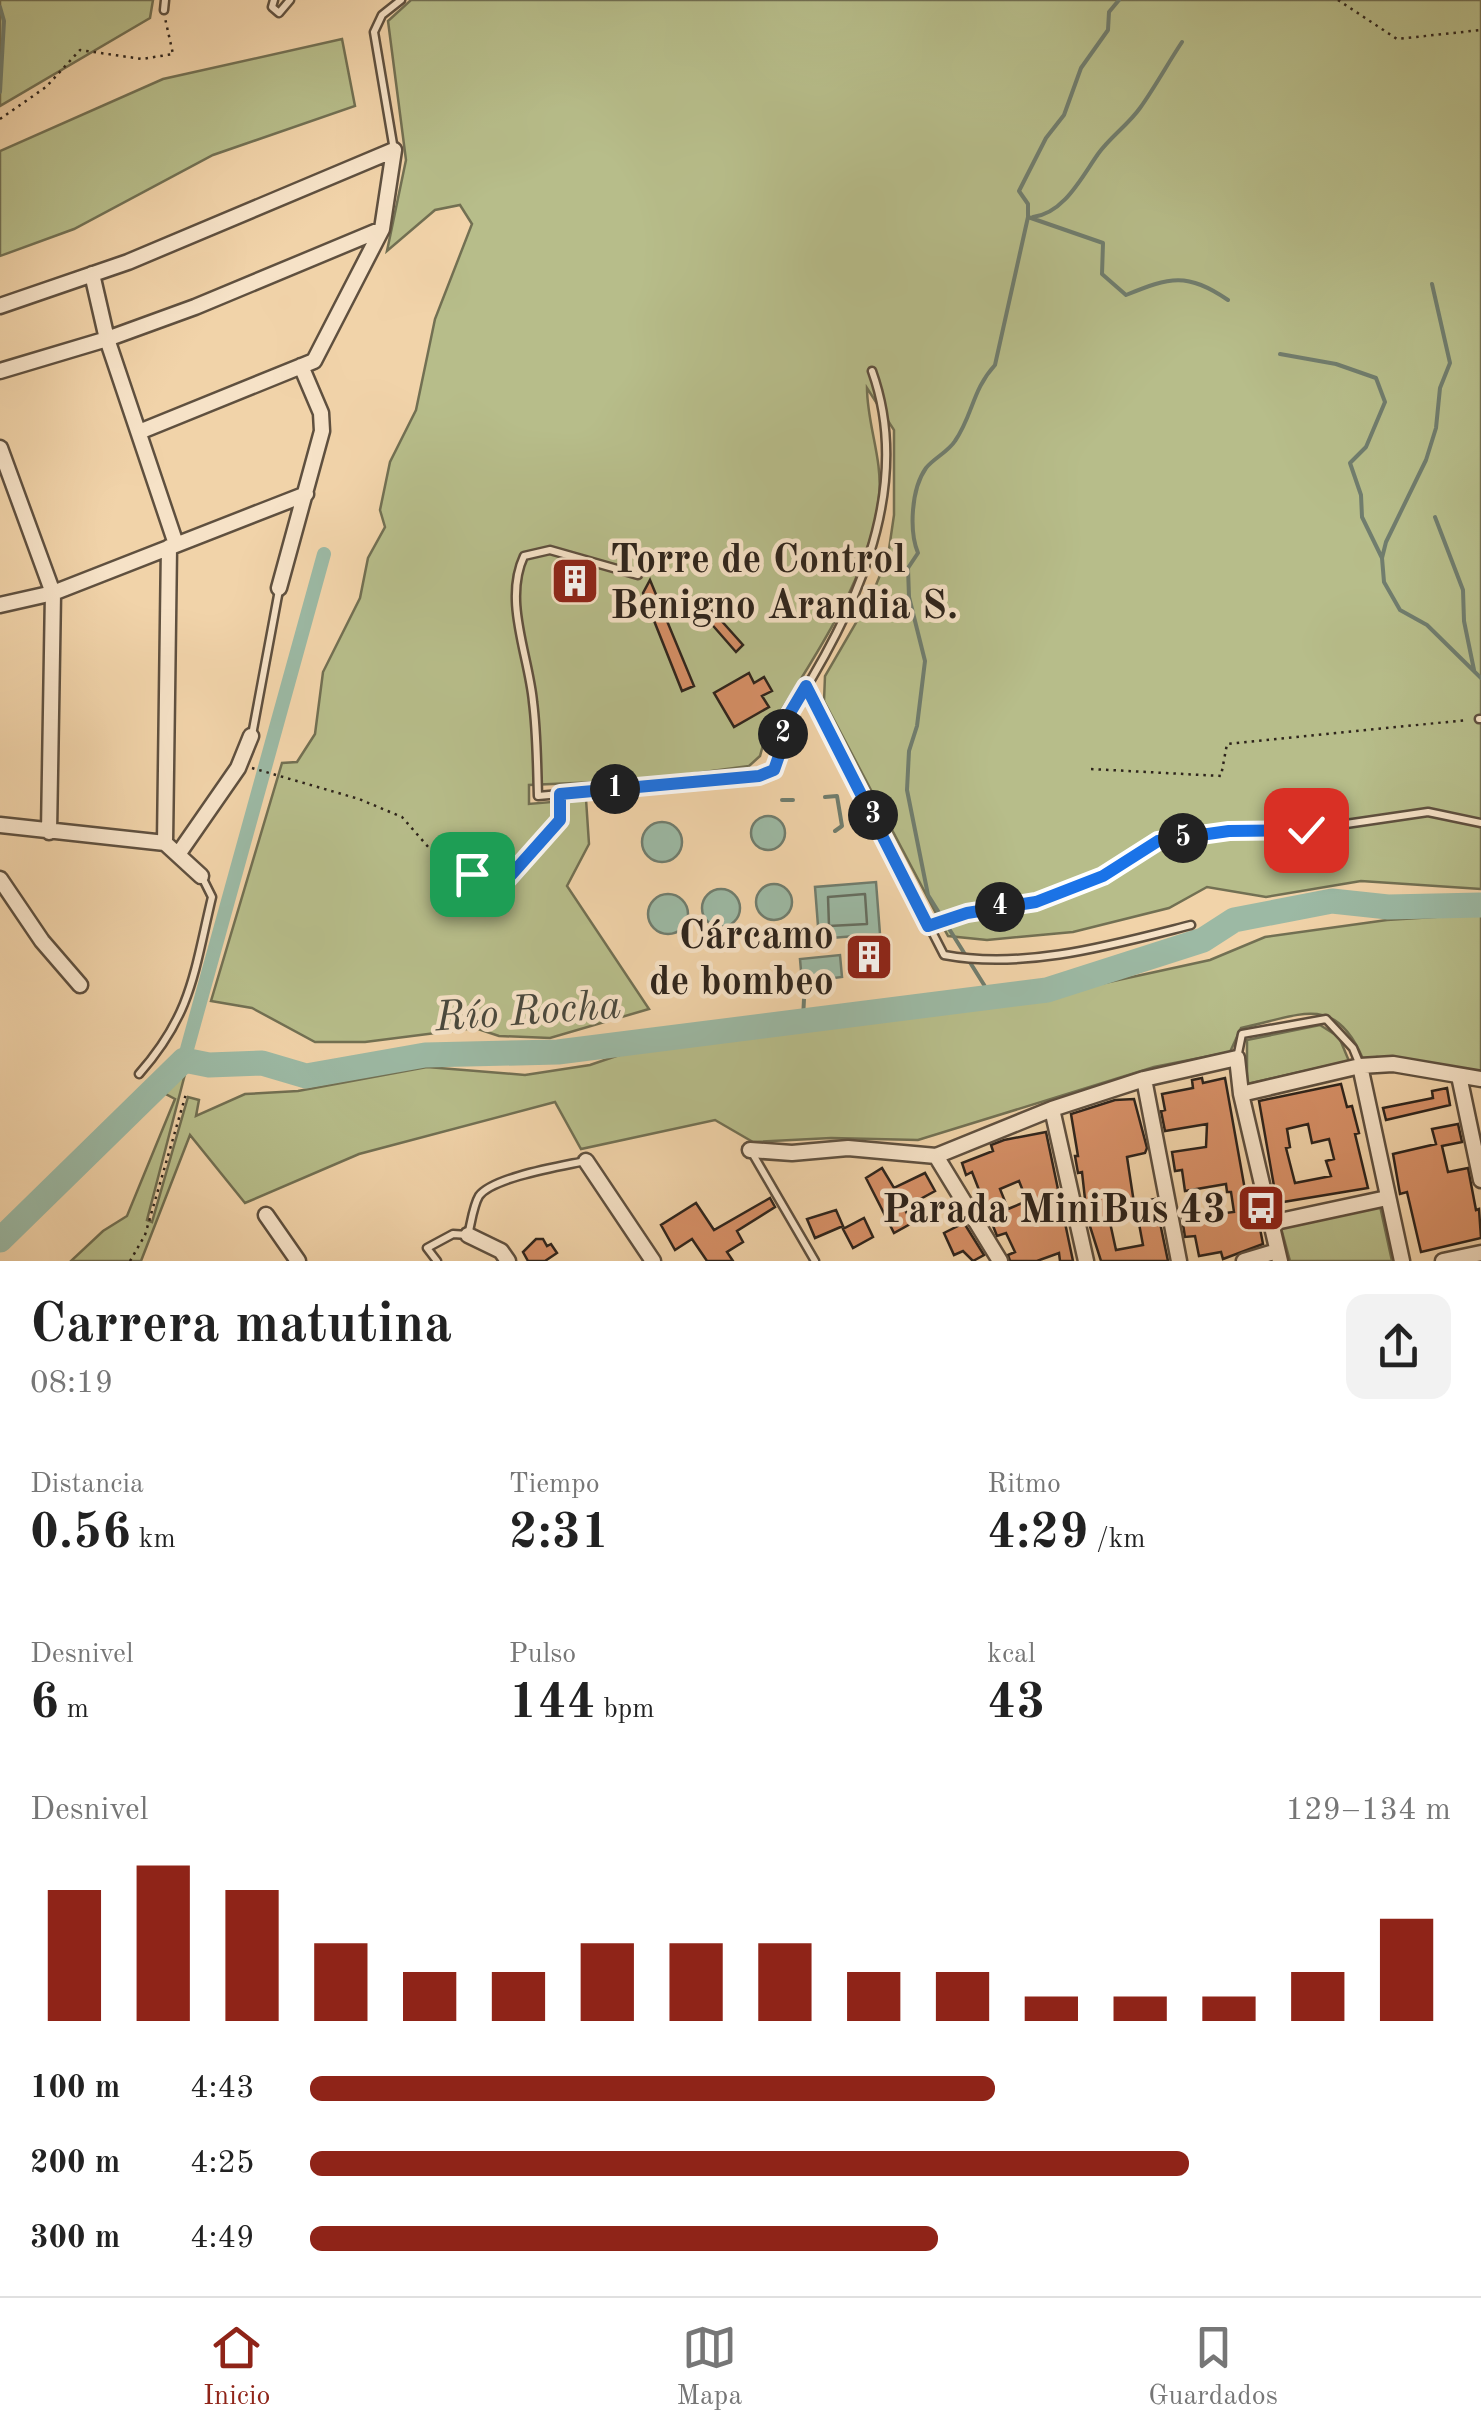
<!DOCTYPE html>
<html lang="es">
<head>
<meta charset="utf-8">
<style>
  :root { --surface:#fff; --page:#f2f2f2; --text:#222; --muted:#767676; --line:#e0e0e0; --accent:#8f2418 }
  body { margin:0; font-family:"Old Standard TT",serif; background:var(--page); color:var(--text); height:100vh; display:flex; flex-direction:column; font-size:38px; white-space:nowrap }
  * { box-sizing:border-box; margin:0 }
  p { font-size:32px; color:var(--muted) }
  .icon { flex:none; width:55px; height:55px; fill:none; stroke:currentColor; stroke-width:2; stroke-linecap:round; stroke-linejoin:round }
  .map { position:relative; height:1261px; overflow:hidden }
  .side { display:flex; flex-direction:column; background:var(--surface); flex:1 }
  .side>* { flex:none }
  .pin { position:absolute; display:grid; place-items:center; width:85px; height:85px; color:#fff; margin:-42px; border-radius:20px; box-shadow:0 5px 15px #0006 }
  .km { position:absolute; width:50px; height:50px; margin:-25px; border-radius:50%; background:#222; color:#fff; font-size:28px; line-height:50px; text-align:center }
  .round { display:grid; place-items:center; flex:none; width:105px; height:105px; border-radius:20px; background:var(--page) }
  .headline { display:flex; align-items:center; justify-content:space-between; height:170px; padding:0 30px }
  h1 { font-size:55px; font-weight:700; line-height:75px }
  .figures { display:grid; grid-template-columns:repeat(3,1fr); gap:15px; height:170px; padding:10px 30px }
  .figures div { display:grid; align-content:center }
  .figures b { font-size:50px; font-weight:700 }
  .figures small { font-size:28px; font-weight:400 }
  .figures p { font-size:28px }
  .chart { height:280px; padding:20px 30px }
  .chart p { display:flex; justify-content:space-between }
  .chart svg { width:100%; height:180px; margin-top:10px; stroke:var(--accent); stroke-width:6 }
  ul { padding:0 30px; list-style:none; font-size:32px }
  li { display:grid; grid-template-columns:160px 120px 1fr; align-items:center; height:75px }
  li i { height:25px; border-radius:12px; background:var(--accent) }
  .tabs { display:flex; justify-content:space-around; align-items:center; height:140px; border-top:2px solid var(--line); background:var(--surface); font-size:28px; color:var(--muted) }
  .tabs a { display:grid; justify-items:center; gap:5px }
  .tabs .selected { color:var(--accent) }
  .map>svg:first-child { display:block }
  .green { fill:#b7bd8a; stroke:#727053; stroke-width:2.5 }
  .water { fill:#9cb9a4; stroke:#707d6e; stroke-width:2.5 }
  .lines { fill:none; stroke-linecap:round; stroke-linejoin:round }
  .shore { stroke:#656e60; stroke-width:2.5 }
  .stream { stroke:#707d6e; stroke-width:4 }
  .canal { stroke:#9cb9a4; stroke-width:14 }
  .river { stroke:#9cb9a4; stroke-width:25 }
  .building { fill:#d79067; stroke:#2e241c; stroke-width:2.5; fill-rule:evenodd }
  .service-casing { stroke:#5f503f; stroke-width:11 }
  .minor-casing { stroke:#5f503f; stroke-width:19 }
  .path { stroke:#2e241c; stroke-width:2.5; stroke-dasharray:2.5 5; stroke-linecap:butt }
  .service { stroke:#f6e2c7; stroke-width:6 }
  .minor { stroke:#f6e2c7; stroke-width:14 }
  .route-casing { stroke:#fff; stroke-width:20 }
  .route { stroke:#1a73e8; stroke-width:12 }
  .labels { text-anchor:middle; stroke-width:9; stroke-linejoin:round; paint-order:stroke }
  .poi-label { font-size:40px; font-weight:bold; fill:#2e241c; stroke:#f6e2c7; text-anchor:end }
  .water-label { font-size:42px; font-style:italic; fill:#4a493e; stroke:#f6e2c7 }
</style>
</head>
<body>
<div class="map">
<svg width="1481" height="1261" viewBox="0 0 1481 1261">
  <rect width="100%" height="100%" fill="#f1d3a9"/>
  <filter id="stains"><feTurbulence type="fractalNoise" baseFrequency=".002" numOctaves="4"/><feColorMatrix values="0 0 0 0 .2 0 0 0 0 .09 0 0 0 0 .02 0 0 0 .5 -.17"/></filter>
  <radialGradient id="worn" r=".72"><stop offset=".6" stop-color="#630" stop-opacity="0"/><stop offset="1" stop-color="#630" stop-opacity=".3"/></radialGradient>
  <!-- green -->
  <path class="green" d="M 0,0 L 153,0 L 150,18 L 0,106 Z
    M 411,0 L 1481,0 L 1481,889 L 1361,881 L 1266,897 L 1207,887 L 1169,908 L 1073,932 L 987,940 L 948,936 L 824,701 L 825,676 L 871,597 L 888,556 L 894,515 L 894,430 L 867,388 C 867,424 883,460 879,496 C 871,577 809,666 766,734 L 760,756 L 749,766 L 645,780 L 529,785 L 529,804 L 586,799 L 589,844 L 567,886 L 649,1009 L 550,1038 L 499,1036 L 475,1028 L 365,1042 L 315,1042 L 252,1008 L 211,1001 L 282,763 L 297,762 L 315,734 L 323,672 L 360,598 L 368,558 L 385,527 L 380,510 L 390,462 L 416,410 L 435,319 L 472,224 L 460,205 L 435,210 L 387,251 L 406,160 L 388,21 Z
    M 342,39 L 355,106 L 213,155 L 74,229 L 0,256 L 0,151 L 163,79 Z
    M 1481,914 L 1481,1073 L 1377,1057 L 1363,1059 C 1335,992 1299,1016 1241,1028 L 1230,1052 L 1154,1067 L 918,1140 L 831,1138 L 753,1142 L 715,1120 L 581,1149 L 555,1102 L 359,1154 L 245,1203 L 190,1135 L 141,1261 L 71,1261 L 103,1231 L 127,1216 L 175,1099 L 162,1092 L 185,1074 L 147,1220 L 152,1222 L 188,1097 L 199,1100 L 196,1116 L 245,1094 L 298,1091 L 427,1067 L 525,1075 L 590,1065 L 637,1049 L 689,1044 L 705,1035 L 744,1036 L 836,1020 L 1031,999 L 1210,960 L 1265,937 L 1387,920 Z
    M 1320,1025 L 1339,1037 L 1349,1061 L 1247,1084 L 1247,1040 Z
    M 1380,1206 L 1392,1261 L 1290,1261 L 1281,1228 L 1284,1224 Z"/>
  <!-- water -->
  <path class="water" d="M751 833a17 17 0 1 1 34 0a17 17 0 1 1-34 0Z
    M642 842a20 20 0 1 1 40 0a20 20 0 1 1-40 0Z
    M 876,882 L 880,934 L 819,939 L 815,887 Z
    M756 902a18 18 0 1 1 36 0a18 18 0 1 1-36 0Z
    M702 908a19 19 0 1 1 38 0a19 19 0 1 1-38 0Z
    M648 914a20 20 0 1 1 40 0a20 20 0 1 1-40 0Z
    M 840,955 L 842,977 L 802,982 L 800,959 Z"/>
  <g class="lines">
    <!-- shore -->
    <path class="shore" d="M 865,894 L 867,924 L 829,926 L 828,897 Z"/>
    <!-- stream -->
    <path class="stream" d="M 0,7 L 4,21 L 0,92
      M 1028,217 L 1103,243 L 1102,274 L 1126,295 C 1170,277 1187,272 1228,300
      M 1033,217 C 1064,213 1081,178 1098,154 C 1110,137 1128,125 1140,108 C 1155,87 1168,63 1182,42
      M 1280,354 L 1336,364 L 1376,378 L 1385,402 L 1366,447 L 1350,463 L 1361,495 L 1362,517 L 1382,558 L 1384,582 L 1400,610 L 1427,625 L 1481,678
      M 1435,517 L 1463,590 L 1464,621 L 1474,670
      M 1382,558 L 1386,542 L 1426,460 L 1436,428 L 1440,388 L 1450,363 L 1432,284
      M 825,797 L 837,796 L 842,826 L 835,831
      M 782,800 L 793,800
      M 991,996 L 928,895 L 907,790 L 909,751 L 917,726 L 925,661 L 909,597 L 908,568 L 918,553 C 909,531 911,489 926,468 C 934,458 948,452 955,441 C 973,415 972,390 995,365 L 1028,217 L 1028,204 L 1019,191 L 1046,138 L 1064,115 L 1081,68 L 1108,30 L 1109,12 L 1119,0
      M 803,1019 L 804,999"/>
    <!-- canal -->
    <path class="canal" d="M 184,1060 L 324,554"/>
    <!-- river -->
    <path class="river" d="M 0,1240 L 184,1060 L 209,1065 L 262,1063 L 306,1076 L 425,1055 L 558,1052 L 1047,990 L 1203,940 L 1234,920 L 1332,901 L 1388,907 L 1481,905"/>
  </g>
  <!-- building -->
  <path class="building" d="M 650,580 L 694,686 L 682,691 L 643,593 Z
    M 701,598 L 743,645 L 736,652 L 694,604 Z
    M 749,673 L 754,683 L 764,677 L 772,691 L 762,696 L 769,707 L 734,727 L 714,693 Z
    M 1202,1078 L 1203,1083 L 1225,1078 L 1245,1190 L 1250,1209 L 1256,1208 L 1263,1244 L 1223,1259 L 1221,1252 L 1199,1256 L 1195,1236 L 1185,1237 L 1182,1218 L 1234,1212 L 1231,1192 L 1227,1192 L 1226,1184 L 1185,1191 L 1182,1170 L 1175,1171 L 1172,1152 L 1206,1147 L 1207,1124 L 1165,1131 L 1161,1111 L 1165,1110 L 1162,1094 L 1193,1088 L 1192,1080 Z
    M 1341,1084 L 1347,1107 L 1352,1106 L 1359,1133 L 1355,1134 L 1368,1188 L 1277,1203 L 1259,1101 ZM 1308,1124 L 1312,1143 L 1329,1139 L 1334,1159 L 1326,1161 L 1331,1176 L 1295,1183 L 1286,1148 L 1290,1147 L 1287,1129 Z
    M 1447,1088 L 1450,1105 L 1386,1120 L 1383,1108 L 1433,1098 L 1432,1091 Z
    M 1134,1099 L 1147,1148 L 1145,1153 L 1127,1157 L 1134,1203 L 1155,1199 L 1168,1261 L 1101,1261 L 1087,1217 L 1082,1172 L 1078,1173 L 1075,1156 L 1078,1156 L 1071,1114 L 1115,1100 ZM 1137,1213 L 1143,1245 L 1116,1250 L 1109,1218 Z
    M 1458,1124 L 1462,1142 L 1442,1146 L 1448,1172 L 1468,1168 L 1476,1210 L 1479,1209 L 1481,1238 L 1421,1252 L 1407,1192 L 1400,1194 L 1393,1154 L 1436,1144 L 1432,1129 Z
    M 1046,1132 L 1073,1261 L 1060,1261 L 1059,1253 L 1037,1261 L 1010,1261 L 1008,1255 L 1015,1252 L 1006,1233 L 997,1236 L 972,1172 L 966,1175 L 962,1163 L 993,1151 L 991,1145 L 1004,1140 ZM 1019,1181 L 1027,1201 L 1008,1209 L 1000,1189 Z
    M 882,1168 L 894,1188 L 925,1173 L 935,1191 L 904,1208 L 912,1223 L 894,1233 L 866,1178 Z
    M 770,1198 L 775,1207 L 737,1231 L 743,1242 L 727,1252 L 733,1261 L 707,1261 L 692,1239 L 675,1250 L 661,1225 L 696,1203 L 714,1230 Z
    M 836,1210 L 843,1226 L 815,1238 L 807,1219 Z
    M 864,1218 L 873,1237 L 853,1248 L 843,1229 Z
    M 964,1223 L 984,1255 L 973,1261 L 963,1251 L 954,1255 L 944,1233 Z
    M 536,1239 L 543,1239 L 547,1246 L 551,1244 L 557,1253 L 545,1261 L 528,1261 L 523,1252 Z"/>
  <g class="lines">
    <!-- service casing -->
    <g class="service-casing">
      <path id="service" d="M 274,0 L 272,7 L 279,13 L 290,0
        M 164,10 L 165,0
        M 394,150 L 374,32 L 382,15 L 401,0
        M 638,575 L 550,550 L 524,556 C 503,601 529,656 533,702 C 537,733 537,765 538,796 L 759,776 L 775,769 L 783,747 L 784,723 C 850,622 916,494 872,371
        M 806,686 L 944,955 C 1025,970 1112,945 1191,925
        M 1479,719 L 1481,719
        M 252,735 L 279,590
        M 928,926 L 967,913 L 1036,902 L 1103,876 L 1158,841 L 1229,831 L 1305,830 L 1428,812 L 1481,823
        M 1237,1058 L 1242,1034 L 1326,1019 L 1353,1048 L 1360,1065
        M 139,1074 C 192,1014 194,972 212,897 L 202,877
        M 751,1151 L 815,1261
        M 437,1261 L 427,1248 L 453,1234 L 468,1235 C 471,1224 473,1206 479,1196 C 493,1177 562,1166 585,1161"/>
    </g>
    <!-- minor casing -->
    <g class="minor-casing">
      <path id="minor" d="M 92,274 L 107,339 L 176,544
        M 0,306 L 128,262 L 394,150
        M 0,371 L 107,339 L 195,307 L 382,229
        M 139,432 L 314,361 L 382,229 L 394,150
        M 0,448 L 53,593 L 49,832
        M 279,588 L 322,431 L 321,413 L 301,366
        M 0,605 L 53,593 L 306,494
        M 0,825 L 165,843 L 201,876
        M 165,843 L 169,547
        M 179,853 L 238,768 L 251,736
        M 0,879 L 42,941 L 80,985
        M 1360,1066 L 1402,1261
        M 1459,1076 L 1481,1180
        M 1144,1079 L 1179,1261
        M 1241,1094 L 1360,1066 L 1393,1064 L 1481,1079
        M 1052,1109 L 1086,1261
        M 750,1150 L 792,1153 L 848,1148 L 936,1156 L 1052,1109 L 1144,1079 L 1237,1058 L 1241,1094 L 1280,1261
        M 936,1156 L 1000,1261
        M 586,1161 L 653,1261
        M 266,1215 L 298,1261
        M 1271,1223 L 1387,1198
        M 468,1235 L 501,1251 L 508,1261
        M 1244,1261 L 1277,1251
        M 1443,1261 L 1481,1253"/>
    </g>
    <!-- path -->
    <path class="path" d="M 1338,0 L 1397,39 L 1481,30
      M 0,119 L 46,87 L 80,50 L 142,59 L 173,54 L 165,18
      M 252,768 L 359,799 L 402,817 L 437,857 L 472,875 L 503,884 L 560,820 L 560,806
      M 1091,769 L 1221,776 L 1227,744 L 1467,720
      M 130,1261 L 145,1235 L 186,1094"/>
    <!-- service -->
    <use href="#service" class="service"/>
    <!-- minor -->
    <use href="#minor" class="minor"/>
  </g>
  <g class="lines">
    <!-- route casing -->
    <g class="route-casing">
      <path id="route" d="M 472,874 L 503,884 L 560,820 L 560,794 L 759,776 L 774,770 L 782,747 L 784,723 L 806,686 L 928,926 L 967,913 L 1036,902 L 1103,876 L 1158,841 L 1229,831 L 1306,830"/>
    </g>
    <!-- route -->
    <use href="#route" class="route"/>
  </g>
  <!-- icons -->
  <defs>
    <g id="building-square" transform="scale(2.5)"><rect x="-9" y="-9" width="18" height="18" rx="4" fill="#8f2418" stroke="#f6e2c7"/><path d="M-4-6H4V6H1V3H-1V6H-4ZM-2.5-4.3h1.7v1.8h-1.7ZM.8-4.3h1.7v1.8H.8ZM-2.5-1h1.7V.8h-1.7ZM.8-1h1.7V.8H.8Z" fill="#fff"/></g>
    <g id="bus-square" transform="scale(2.5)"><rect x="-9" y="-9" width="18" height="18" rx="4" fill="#8f2418" stroke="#f6e2c7"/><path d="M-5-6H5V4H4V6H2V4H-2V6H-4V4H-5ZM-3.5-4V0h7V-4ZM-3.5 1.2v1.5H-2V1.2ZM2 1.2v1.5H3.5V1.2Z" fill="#fff"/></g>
  </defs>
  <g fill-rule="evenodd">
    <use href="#building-square" x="575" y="581"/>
    <use href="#building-square" x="869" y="957"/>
    <use href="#bus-square" x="1261" y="1208"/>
  </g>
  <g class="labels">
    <!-- poi labels -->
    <g class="poi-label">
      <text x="610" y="572" text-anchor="start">Torre de Control<tspan x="610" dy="46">Benigno Arandia S.</tspan></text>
      <text x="834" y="948">Cárcamo<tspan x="834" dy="46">de bombeo</tspan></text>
      <text x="1226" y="1222">Parada MiniBus 43</text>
    </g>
    <!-- water labels -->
    <g class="water-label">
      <text transform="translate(528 1009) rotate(-4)" y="15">Río Rocha</text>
    </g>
  </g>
  <rect width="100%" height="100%" filter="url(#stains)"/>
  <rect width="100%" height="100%" fill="url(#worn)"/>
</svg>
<div class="pin" style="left:472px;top:874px;background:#1e9e55"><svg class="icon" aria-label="arrive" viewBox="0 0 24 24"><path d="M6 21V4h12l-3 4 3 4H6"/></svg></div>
<div class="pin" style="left:1306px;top:830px;background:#d93025"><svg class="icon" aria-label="check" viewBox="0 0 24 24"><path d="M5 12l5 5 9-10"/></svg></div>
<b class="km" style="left:615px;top:789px">1</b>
<b class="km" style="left:783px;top:734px">2</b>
<b class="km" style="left:873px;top:815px">3</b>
<b class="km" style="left:1000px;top:907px">4</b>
<b class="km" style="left:1183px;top:838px">5</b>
</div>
<section class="side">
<div class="headline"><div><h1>Carrera matutina</h1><p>08:19</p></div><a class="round"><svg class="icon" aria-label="share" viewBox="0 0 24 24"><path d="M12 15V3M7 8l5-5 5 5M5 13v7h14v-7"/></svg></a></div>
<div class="figures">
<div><p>Distancia</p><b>0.56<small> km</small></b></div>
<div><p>Tiempo</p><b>2:31</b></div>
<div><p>Ritmo</p><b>4:29<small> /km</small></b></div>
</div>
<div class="figures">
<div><p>Desnivel</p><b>6<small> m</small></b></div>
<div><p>Pulso</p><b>144<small> bpm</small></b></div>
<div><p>kcal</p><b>43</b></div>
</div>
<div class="chart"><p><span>Desnivel</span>129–134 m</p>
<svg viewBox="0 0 160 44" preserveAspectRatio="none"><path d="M5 44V12M15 44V6M25 44V12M35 44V25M45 44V32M55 44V32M65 44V25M75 44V25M85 44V25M95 44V32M105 44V32M115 44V38M125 44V38M135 44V38M145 44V32M155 44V19"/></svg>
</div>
<ul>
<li><b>100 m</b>4:43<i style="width:60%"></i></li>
<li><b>200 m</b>4:25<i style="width:77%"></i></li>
<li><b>300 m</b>4:49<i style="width:55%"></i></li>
</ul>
</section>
<nav class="tabs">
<a class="selected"><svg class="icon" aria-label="home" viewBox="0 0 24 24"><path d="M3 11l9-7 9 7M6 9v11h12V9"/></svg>Inicio</a>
<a><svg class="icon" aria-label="map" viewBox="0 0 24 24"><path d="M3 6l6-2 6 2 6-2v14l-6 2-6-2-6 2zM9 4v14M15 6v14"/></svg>Mapa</a>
<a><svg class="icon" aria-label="saved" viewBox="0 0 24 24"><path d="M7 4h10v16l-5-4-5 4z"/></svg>Guardados</a>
</nav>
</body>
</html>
